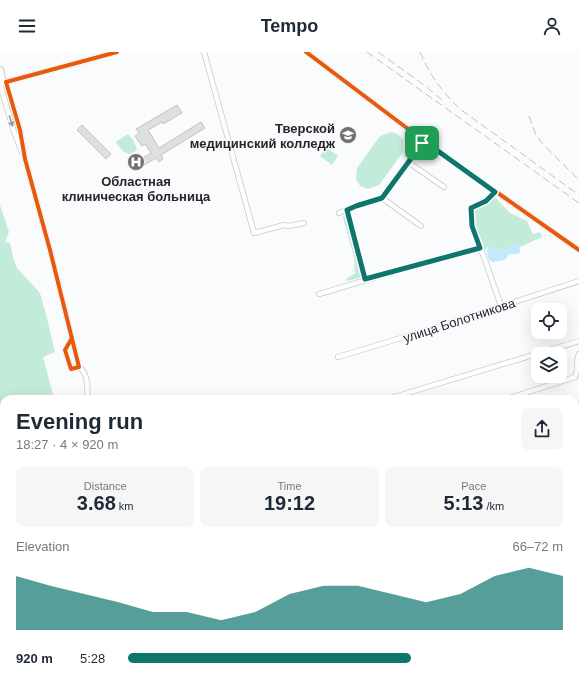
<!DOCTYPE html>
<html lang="en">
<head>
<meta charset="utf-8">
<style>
  :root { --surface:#fff; --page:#f6f6f7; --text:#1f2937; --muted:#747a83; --accent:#0f766e }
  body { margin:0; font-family:Arial,sans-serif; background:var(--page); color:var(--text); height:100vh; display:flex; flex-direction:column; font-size:15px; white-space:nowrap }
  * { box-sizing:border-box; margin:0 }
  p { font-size:13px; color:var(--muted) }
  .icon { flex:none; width:22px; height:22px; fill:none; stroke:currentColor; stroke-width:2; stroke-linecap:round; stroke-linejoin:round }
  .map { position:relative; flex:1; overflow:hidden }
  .details { position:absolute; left:0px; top:343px; width:579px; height:286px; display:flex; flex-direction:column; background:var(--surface); border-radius:12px 12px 0 0; box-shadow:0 4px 16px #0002 }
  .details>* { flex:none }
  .fabs { position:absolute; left:531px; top:251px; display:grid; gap:8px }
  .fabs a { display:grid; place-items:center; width:36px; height:36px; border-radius:8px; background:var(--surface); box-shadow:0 4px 16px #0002; font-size:20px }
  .pin { position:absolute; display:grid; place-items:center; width:34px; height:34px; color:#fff; margin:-17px; border-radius:8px; box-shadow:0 2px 6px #0006 }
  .round { display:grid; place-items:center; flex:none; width:42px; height:42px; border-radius:8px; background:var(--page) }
  .headline { display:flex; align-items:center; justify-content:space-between; height:68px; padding:0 16px }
  h1 { font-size:22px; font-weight:700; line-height:30px }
  .metrics { display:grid; grid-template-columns:repeat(3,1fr); gap:6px; height:68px; padding:4px 16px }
  .metrics div { display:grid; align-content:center; border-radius:8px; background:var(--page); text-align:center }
  .metrics b { font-size:20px; font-weight:700 }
  .metrics small { font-size:11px; font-weight:400 }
  .metrics p { font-size:11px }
  .chart { height:112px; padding:8px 16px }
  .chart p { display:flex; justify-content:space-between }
  .chart svg { width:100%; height:72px; margin-top:4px; fill:var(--accent); opacity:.7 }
  ul { padding:0 16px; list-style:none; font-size:13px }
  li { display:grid; grid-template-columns:64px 48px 1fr; align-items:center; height:30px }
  li i { height:10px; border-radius:5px; background:var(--accent) }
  header { display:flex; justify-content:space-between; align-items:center; height:52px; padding:0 16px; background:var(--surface); font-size:18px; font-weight:700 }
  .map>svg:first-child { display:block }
  .green { fill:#c3ebd9 }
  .water { fill:#c3e9fc }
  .building { fill:#dedfe0; stroke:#c2c3c3 }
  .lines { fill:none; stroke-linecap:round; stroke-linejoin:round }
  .minor-casing { stroke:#c8c9ca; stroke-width:6 }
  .major-casing { stroke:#c8c9ca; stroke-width:8 }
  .minor { stroke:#fefeff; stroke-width:4.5 }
  .major { stroke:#fefeff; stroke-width:6 }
  .rail { stroke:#c2c2c3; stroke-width:1; stroke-dasharray:8 4; stroke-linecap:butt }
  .cycleway-casing { stroke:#f9fafd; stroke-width:6 }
  .cycleway { stroke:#e8590c; stroke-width:4 }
  .oneway { fill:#9c9d9e }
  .route-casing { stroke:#fff; stroke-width:8 }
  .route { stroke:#0f766e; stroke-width:5 }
  .labels { text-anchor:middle; stroke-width:3; stroke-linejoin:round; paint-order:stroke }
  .poi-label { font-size:13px; font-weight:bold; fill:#252627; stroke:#f9fafd; text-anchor:end }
  .street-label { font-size:13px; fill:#252627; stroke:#f9fafd }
</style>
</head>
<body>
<header><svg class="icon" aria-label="menu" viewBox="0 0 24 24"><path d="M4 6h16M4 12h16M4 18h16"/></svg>Tempo<svg class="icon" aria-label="person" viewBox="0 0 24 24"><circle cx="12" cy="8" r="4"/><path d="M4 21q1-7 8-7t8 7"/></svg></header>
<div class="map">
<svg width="579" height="629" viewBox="0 0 579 629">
  <rect width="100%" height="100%" fill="#fafbfc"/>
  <!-- green -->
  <path class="green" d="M 391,80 L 398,82 L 403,88 L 403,100 L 379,133 L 368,137 L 360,134 L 356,127 L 357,116 L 380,84 Z
    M 128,82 L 133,88 L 137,97 L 134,100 L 129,102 L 124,100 L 116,91 L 117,89 Z
    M 326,95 L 338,104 L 332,113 L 320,104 Z
    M 494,144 L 510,161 L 527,169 L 533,182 L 540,180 L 542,185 L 520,195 L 518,192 L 514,192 L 501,201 L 495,195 L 488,195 L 485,198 C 477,182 472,173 475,155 L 485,153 Z
    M 0,153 L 9,180 L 5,190 L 10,191 L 13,205 L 17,216 L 40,241 L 47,266 L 55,300 L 43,305 L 54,346 L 56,347 L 4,347 L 4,625 L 134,625 L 136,629 L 0,629 Z
    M 344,162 L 346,162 L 349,170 L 347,171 L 348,176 L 350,176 L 363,225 L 347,229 L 346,227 L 355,221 L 354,205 L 343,166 Z
    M 579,350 L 579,629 L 149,629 L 148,625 L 575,625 L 575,351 Z"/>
  <!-- water -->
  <path class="water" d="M 514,192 L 518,192 L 520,195 L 520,200 L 518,202 L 509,202 L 505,208 L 493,210 L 489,208 L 487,201 L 488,195 L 495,195 L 501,201 Z"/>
  <!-- building -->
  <path class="building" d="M 177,53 L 182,61 L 163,72 L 162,70 L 148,78 L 159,96 L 201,70 L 205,76 L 161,103 L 163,107 L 159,110 L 156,106 L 134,119 L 131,113 L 151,101 L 145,92 L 142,94 L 135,84 L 139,81 L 136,77 Z
    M 82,73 L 111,102 L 106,107 L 77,78 Z"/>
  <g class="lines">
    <!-- minor casing -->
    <g class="minor-casing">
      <path id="minor" d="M 204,0 L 254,181 L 284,173 L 289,174 L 304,171
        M 306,0 L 424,89 L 579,198
        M 0,32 L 14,80 L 22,100
        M 408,110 L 444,135
        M 495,140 L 487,149 L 471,156 L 473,179 L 484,205 L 501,254
        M 382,146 L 421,174
        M 347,158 L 365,227
        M 339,161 L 356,154 L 382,146 L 424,89
        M 319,242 C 373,226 426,210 480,196
        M 72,286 L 65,298 L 71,317 L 79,315 L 50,198 L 25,107 L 20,78 L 6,30 L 117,0
        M 338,305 L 444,273 L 579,229
        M 79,315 C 88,321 88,337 87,347
        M 388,347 L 579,289
        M 507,347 L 575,325 C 579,318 575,310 579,302
        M 142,625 L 143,629"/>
    </g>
    <!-- major casing -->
    <g class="major-casing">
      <path id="major" d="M 0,18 L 3,31"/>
    </g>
    <!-- minor -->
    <use href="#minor" class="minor"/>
    <!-- major -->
    <use href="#major" class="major"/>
    <!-- rail -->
    <path class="rail" d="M 367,0 L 579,151
      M 378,0 L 424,33 L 442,48
      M 420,0 C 429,22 443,41 460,57 L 579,143
      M 529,64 L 536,83 L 542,91 L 579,128"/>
    <!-- cycleway casing -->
    <g class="cycleway-casing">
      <path id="cycleway" d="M 306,0 L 424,89 L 579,198
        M 72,286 L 65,298 L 71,317 L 79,315 L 50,198 L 25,107 L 20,78 L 6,30 L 117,0"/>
    </g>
    <!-- cycleway -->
    <use href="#cycleway" class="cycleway"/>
  </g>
  <!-- one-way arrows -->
  <defs><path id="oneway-solid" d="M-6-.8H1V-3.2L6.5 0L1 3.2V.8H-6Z"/></defs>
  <use class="oneway" href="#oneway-solid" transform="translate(11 69) rotate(73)"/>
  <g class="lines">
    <!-- route casing -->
    <g class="route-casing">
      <path id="route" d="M 424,89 L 495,140 L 486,149 L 471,156 L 472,174 L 480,196 L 365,227 L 347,158 L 356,154 L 382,146 Z"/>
    </g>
    <!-- route -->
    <use href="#route" class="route"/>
  </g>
  <!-- icons -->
  <defs>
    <g id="university-disc" transform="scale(0.9)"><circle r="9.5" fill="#707172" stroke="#f9fafd"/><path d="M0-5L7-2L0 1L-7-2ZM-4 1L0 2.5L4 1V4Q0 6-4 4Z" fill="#fff"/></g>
    <g id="hospital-disc" transform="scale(0.9)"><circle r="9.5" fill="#707172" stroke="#f9fafd"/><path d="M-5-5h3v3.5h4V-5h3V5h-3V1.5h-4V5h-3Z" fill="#fff"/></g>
  </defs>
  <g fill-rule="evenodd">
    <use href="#university-disc" x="348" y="83"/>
    <use href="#hospital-disc" x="136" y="110"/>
  </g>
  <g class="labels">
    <!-- poi labels -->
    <g class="poi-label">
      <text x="335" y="81">Тверской<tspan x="335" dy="15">медицинский колледж</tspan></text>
      <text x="136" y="134" text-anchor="middle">Областная<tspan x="136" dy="15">клиническая больница</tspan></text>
    </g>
    <!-- street labels -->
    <g class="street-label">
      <text transform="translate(459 268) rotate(-18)" y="5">улица Болотникова</text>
    </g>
  </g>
</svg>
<div class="fabs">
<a><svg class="icon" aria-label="locate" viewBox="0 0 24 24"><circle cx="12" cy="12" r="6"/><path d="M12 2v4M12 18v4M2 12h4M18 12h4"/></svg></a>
<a><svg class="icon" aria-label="layers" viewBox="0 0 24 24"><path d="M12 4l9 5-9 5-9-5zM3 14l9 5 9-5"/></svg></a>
</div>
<div class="pin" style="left:422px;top:91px;background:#1e9e55"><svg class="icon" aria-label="arrive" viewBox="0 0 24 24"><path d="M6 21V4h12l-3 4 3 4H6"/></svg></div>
<section class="details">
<div class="headline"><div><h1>Evening run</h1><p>18:27 · 4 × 920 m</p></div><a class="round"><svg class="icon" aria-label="share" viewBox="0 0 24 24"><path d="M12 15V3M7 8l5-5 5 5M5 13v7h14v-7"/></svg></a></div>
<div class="metrics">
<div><p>Distance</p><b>3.68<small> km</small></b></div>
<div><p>Time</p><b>19:12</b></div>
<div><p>Pace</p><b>5:13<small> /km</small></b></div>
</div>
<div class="chart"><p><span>Elevation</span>66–72 m</p>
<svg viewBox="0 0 160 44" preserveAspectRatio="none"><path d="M0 44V11L10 17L20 22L30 27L40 33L50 33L60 38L70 33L80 22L90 17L100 17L110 22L120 27L130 22L140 11L150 6L160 11V44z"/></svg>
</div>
<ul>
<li><b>920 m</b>5:28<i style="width:65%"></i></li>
</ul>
</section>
</div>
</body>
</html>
